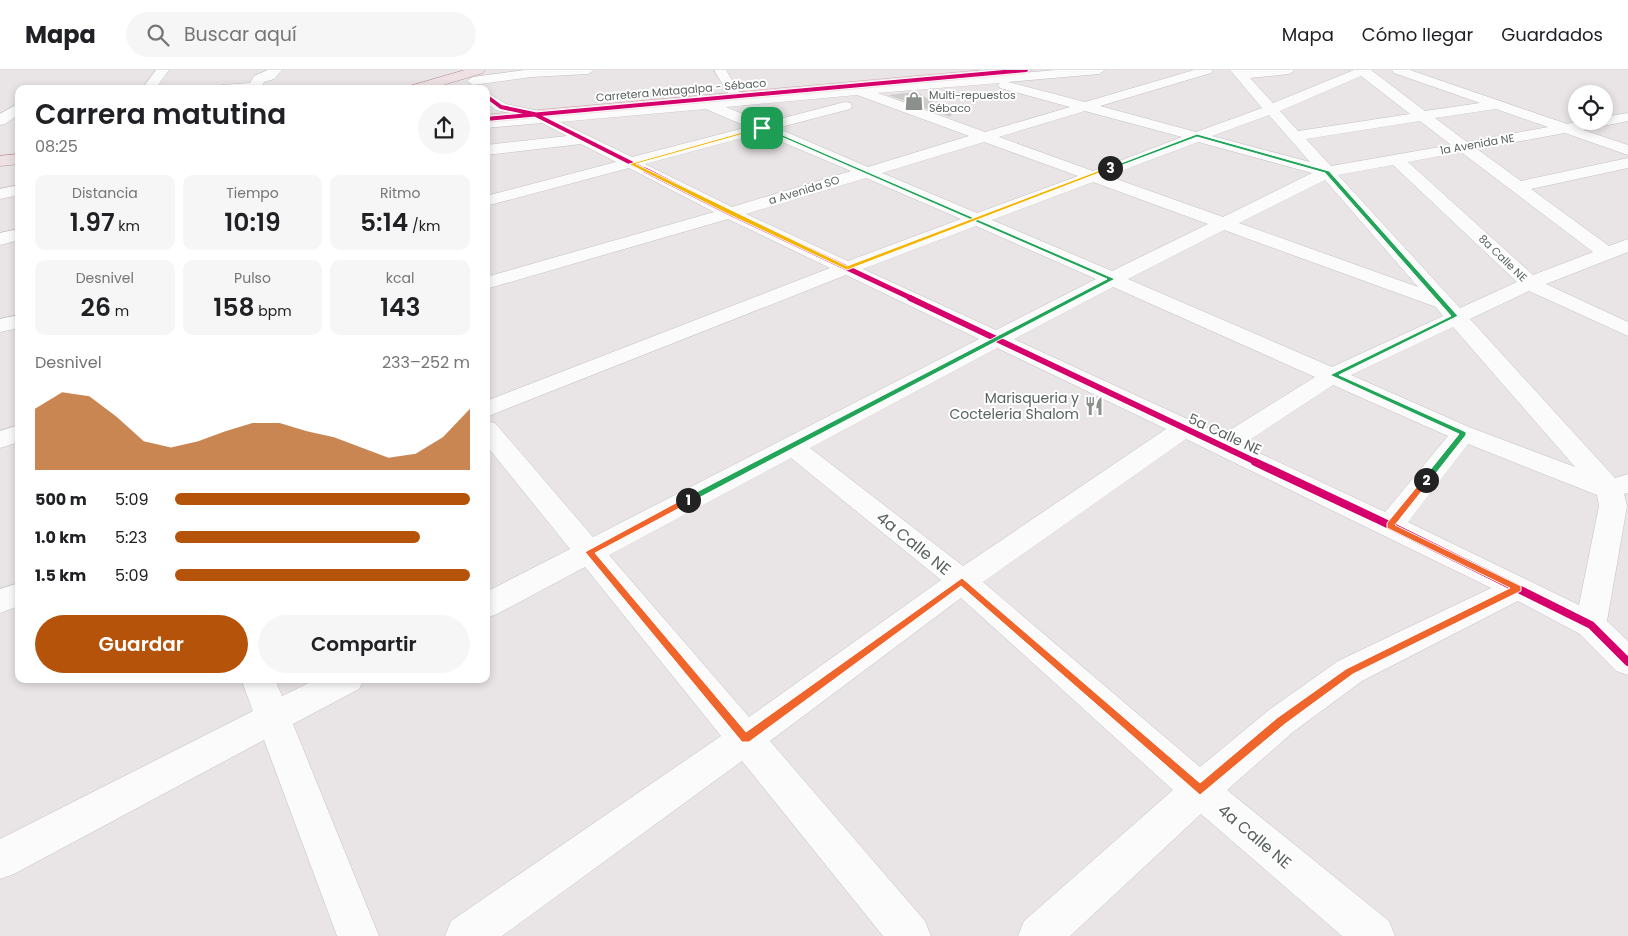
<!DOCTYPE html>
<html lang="es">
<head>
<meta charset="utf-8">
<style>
  :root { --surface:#fff; --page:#f6f6f6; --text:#202124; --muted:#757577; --line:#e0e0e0; --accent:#b45309 }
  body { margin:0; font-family:Poppins,sans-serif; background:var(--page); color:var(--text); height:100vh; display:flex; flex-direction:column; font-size:19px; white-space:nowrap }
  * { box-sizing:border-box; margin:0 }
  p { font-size:16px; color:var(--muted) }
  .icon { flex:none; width:28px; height:28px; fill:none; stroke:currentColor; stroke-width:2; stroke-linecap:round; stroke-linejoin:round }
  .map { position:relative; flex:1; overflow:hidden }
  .panel { position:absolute; left:15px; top:15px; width:475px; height:598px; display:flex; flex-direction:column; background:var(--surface); border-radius:10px; box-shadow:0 2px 8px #0003 }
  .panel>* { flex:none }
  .buttons { position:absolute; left:1568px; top:15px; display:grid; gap:10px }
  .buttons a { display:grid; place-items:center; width:45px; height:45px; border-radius:50%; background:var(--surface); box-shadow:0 2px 8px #0003; font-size:25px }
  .pin { position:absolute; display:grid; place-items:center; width:42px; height:42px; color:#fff; margin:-21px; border-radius:10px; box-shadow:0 2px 8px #0006 }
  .km { position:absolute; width:25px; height:25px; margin:-12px; border-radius:50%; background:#222; color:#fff; font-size:14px; line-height:25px; text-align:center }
  .round { display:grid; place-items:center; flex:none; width:52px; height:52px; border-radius:26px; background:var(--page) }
  .overview { display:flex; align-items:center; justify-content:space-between; height:85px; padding:0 20px }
  h1 { font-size:28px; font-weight:600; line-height:38px }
  .metrics { display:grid; grid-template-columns:repeat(3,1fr); gap:8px; height:85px; padding:5px 20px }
  .metrics div { display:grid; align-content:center; border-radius:10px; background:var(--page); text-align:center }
  .metrics b { font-size:25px; font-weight:600 }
  .metrics small { font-size:14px; font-weight:400 }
  .metrics p { font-size:14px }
  .chart { height:140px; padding:10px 20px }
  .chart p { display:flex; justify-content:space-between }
  .chart svg { width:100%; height:90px; margin-top:5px; fill:var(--accent); opacity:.7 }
  .action { display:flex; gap:10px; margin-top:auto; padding:10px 20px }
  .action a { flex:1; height:58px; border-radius:30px; background:var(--accent); color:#fff; font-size:20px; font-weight:600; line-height:58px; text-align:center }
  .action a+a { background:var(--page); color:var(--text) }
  ul { padding:0 20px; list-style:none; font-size:16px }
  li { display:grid; grid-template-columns:80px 60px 1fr; align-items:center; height:38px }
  li i { height:12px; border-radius:6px; background:var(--accent) }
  header { display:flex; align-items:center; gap:30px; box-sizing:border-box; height:70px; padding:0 25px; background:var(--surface); border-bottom:1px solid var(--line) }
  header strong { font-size:24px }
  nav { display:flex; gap:28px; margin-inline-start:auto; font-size:18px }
  .search { width:350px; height:45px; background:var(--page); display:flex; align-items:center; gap:12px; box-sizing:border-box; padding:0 18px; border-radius:28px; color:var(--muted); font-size:19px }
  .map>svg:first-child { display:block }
  .building { fill:#cfcccc }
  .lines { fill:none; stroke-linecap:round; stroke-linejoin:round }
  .minor-casing { stroke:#c2c2c1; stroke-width:1 }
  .major-casing { stroke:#d0b3bb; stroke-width:1 }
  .highway-casing { stroke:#bf94a0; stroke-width:1 }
  .minor { fill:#fcfbfb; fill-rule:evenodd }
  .major { fill:#f1e7e8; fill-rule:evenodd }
  .highway { fill:#ede1e3; fill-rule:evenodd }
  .cycleway-far3-casing { stroke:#fff; stroke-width:5.5 }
  .cycleway-far2-casing { stroke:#fff; stroke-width:7 }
  .cycleway-far1-casing { stroke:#fff; stroke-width:9 }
  .cycleway-casing { stroke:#fff; stroke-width:11 }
  .cycleway-far3 { stroke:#d6006c; stroke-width:4 }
  .cycleway-far2 { stroke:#d6006c; stroke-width:5 }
  .cycleway-far1 { stroke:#d6006c; stroke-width:6 }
  .cycleway { stroke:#d6006c; stroke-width:8 }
  .split-1 { fill:#22a559; stroke:#fff }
  .split-2 { fill:#f0652b; stroke:#fff }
  .split-3 { fill:#22a559; stroke:#fff }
  .split-4 { fill:#f5b400; stroke:#fff }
  .labels { text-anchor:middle; stroke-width:4; stroke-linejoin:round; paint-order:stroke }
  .far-street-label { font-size:11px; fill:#5a625e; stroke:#fff }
  .far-poi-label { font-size:11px; fill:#5a625e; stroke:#fff; text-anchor:start }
  .poi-label { font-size:14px; fill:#5a625e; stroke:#fff; text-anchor:end }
  .street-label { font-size:14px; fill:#5a625e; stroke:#fff }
  .near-street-label { font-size:16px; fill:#5a625e; stroke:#fff }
</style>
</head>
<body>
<header>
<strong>Mapa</strong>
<div class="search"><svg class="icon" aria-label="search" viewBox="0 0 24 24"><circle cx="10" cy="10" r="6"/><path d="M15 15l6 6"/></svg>Buscar aquí</div>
<nav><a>Mapa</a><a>Cómo llegar</a><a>Guardados</a></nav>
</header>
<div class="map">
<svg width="1628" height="866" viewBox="0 0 1628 866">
  <rect width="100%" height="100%" fill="#e9e4e5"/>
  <!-- building -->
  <path class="building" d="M 917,22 L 952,44 L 950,47 L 888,25 Z"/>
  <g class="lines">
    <!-- minor casing -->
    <g class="minor-casing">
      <path id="minor" d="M 156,0 L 169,0 L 155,19 L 142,19 Z
        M 268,0 L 282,0 L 274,9 L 264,12 L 261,19 L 216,19 L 222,15 L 250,13 L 254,6 Z
        M 525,0 L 594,0 L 588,4 L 531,7 L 473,15 L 467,11 L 473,7 Z
        M 714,0 L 726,0 L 742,27 L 846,18 L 844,16 L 846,13 L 851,12 L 861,17 L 1056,0 L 1105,0 L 1099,4 L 1008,12 L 1085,32 L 1194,0 L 1213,0 L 1211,3 L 1100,36 L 1196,62 L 1262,38 L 1230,0 L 1295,0 L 1289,4 L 1250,8 L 1273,33 L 1354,0 L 1371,0 L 1425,41 L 1480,33 L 1394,3 L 1392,0 L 1410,0 L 1567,54 L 1581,51 L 1604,51 L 1604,47 L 1628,43 L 1628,51 L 1583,60 L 1628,75 L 1628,85 L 1565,63 L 1477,79 L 1521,111 L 1628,88 L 1628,98 L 1531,119 L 1609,176 L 1628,169 L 1628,182 L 1546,214 L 1628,252 L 1628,266 L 1529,221 L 1470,249 L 1615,408 L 1628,404 L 1628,423 L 1624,424 L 1627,436 L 1607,551 L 1628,571 L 1628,605 L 1616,601 L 1580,564 L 1518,531 L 1362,611 L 1293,662 L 1227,720 L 1389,851 L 1395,866 L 1342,866 L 1201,744 L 1070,866 L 1018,866 L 1024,851 L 1173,720 L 961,528 L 770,671 L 925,851 L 931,866 L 883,866 L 742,691 L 502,866 L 445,866 L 451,851 L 721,666 L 585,497 L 497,544 L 486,548 L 486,522 L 570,479 L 486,375 L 486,351 L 495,353 L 593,467 L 979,269 L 846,205 L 486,347 L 486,331 L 830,198 L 728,149 L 486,219 L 486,207 L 714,142 L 629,98 L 486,136 L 486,126 L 616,92 L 581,74 L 486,85 L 486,75 L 567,66 L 542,53 L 486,58 L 486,50 L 525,46 L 496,40 L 486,33 L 486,22 L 506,34 L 539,41 L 546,44 L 699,31 L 697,29 L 699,26 C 705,25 708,25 712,30 L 731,28 ZM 1361,6 L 1410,44 L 1298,61 L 1280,41 ZM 1000,13 L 998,15 L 1000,18 L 1070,37 L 985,62 L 878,23 ZM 857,25 L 969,66 L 868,97 L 777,58 L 850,39 L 852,36 L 850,33 L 845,32 L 764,53 L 726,37 ZM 706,39 L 748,57 L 632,87 L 560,52 ZM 1496,39 L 1548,57 L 1467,72 L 1435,48 ZM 1085,41 L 1182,67 L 1093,101 L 999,67 ZM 1269,45 L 1310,92 L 1212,66 ZM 1420,51 L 1451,75 L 1331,96 L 1306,69 ZM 761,63 L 851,101 L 732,137 L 645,94 ZM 984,72 L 1078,106 L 977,143 L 882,103 ZM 1198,72 L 1312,103 L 1223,147 L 1108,106 ZM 1461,82 L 1593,182 L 1533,205 L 1408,92 ZM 1393,95 L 1517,212 L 1460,238 L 1338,105 ZM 866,108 L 961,149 L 848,191 L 746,144 ZM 1325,110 L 1418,217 L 1239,153 ZM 1093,112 L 1208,154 L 1112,201 L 992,150 ZM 976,156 L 1096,209 L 996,260 L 863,199 ZM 1224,160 L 1436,237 L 1443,246 L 1332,297 L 1128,209 ZM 1113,217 L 1315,307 L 1222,365 L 1014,269 ZM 1453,257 L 1575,397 L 1469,357 L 1351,305 ZM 997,278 L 1166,359 L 963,496 L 810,378 ZM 1333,315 L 1448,366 L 1385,442 L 1242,375 ZM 1186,369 L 1491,518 L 1338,591 L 1269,640 L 1200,697 L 983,512 ZM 1468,374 L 1597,425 L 1599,436 L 1579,535 L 1408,452 ZM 791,388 L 941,510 L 749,647 L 609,485 Z
        M 19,33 L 19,44 L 5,54 L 0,55 L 0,44 Z
        M 19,115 L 19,125 L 0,129 L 0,119 Z
        M 19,159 L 19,170 L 0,175 L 0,163 Z
        M 19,245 L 19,258 L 0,262 L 0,249 Z
        M 19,355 L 19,372 L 0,378 L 0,361 Z
        M 19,513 L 19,536 L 0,543 L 0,519 Z
        M 241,609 L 275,609 L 282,626 L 317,609 L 364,609 L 359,619 L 293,654 L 379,866 L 337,866 L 264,670 L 14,804 L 0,809 L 0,769 L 253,641 Z"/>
    </g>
    <!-- major casing -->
    <g class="major-casing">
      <path id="major" d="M 984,0 L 1032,0 L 1026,4 L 486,53 L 486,45 Z"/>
    </g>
    <!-- highway casing -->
    <g class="highway-casing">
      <path id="highway" d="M 465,0 L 485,0 L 483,3 L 430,19 L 409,19 L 410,16 Z
        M 19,84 L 19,94 L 0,96 L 0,86 Z"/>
    </g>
    <!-- minor -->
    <use href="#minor" class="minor"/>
    <!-- major -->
    <use href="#major" class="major"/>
    <!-- highway -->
    <use href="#highway" class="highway"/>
    <!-- cycleway-far3 casing -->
    <g class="cycleway-far3-casing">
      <path id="cycleway-far3" d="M 486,26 L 501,37 L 534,44 L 647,101
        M 486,49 L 1026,0"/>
    </g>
    <!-- cycleway-far2 casing -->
    <g class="cycleway-far2-casing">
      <path id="cycleway-far2" d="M 645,100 L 730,143 L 913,229"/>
    </g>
    <!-- cycleway-far1 casing -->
    <g class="cycleway-far1-casing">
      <path id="cycleway-far1" d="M 910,228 L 1258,393"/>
    </g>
    <!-- cycleway casing -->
    <g class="cycleway-casing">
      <path id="cycleway" d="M 1255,392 L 1381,451 L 1591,555 L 1628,592"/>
    </g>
    <!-- cycleway-far3 -->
    <use href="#cycleway-far3" class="cycleway-far3"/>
    <!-- cycleway-far2 -->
    <use href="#cycleway-far2" class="cycleway-far2"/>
    <!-- cycleway-far1 -->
    <use href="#cycleway-far1" class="cycleway-far1"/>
    <!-- cycleway -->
    <use href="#cycleway" class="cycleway"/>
  </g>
  <!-- split-1 -->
  <path class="split-1" d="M 761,57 L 764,57 L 1115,209 L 691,432 L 685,432 L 685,428 L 1107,209 L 761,58 Z"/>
  <!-- split-2 -->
  <path class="split-2" d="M 1426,407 L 1429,408 L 1429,412 L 1395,455 L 1521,516 L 1521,521 L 1353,604 L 1285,654 L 1200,725 L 961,516 L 749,672 L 742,672 L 585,482 L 685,428 L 691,428 L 691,432 L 595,483 L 746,662 L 962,508 L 1200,713 L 1277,648 L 1346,599 L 1510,518 L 1387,458 L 1387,453 L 1424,408 Z"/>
  <!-- split-3 -->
  <path class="split-3" d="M 1197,64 L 1329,101 L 1458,246 L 1339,305 L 1466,362 L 1466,365 L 1429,412 L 1422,410 L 1459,364 L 1330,305 L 1451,246 L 1325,103 L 1197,67 L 1112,99 L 1108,98 Z"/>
  <!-- split-4 -->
  <path class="split-4" d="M 761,57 L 765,58 L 636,94 L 847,196 L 1108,97 L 1112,98 L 847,200 L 728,144 L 629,94 Z"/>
  <!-- icons -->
  <defs>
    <g id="shop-bare" transform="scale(1.5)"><path d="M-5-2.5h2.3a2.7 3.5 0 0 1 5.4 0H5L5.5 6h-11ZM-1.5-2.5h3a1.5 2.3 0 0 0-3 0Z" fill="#8c908d" stroke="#fff" stroke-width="2.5" paint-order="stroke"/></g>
    <g id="restaurant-bare" transform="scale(1.5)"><path d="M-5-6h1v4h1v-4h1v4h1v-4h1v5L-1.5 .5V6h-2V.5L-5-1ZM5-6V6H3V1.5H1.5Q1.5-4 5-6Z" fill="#8c908d" stroke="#fff" stroke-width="2.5" paint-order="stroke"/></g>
  </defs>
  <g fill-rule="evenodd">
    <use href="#shop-bare" x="914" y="31"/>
    <use href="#restaurant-bare" x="1094" y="336"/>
  </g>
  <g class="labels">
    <!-- far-street labels -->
    <g class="far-street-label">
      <text transform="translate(681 20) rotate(-5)" y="4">Carretera Matagalpa - Sébaco</text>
      <text transform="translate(1477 74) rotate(-10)" y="4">1a Avenida NE</text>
      <text transform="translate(804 120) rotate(-17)" y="4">a Avenida SO</text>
      <text transform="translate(1503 188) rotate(44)" y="4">8a Calle NE</text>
    </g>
    <!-- far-poi labels -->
    <g class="far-poi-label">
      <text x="929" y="29">Multi-repuestos<tspan x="929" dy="13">Sébaco</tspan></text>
    </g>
    <!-- poi labels -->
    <g class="poi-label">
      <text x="1079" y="333">Marisqueria y<tspan x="1079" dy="16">Cocteleria Shalom</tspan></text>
    </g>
    <!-- street labels -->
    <g class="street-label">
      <text transform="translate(1225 364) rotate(25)" y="5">5a Calle NE</text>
    </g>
    <!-- near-street labels -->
    <g class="near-street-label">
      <text transform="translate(914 473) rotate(39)" y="6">4a Calle NE</text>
      <text transform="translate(1255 766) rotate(40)" y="6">4a Calle NE</text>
    </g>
  </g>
</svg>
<div class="buttons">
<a><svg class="icon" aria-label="locate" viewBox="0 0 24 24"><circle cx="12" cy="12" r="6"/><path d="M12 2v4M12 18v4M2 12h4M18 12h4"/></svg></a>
</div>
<div class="pin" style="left:762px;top:58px;background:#1e9e55"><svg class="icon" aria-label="arrive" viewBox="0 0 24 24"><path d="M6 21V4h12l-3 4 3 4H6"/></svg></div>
<b class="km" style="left:688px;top:430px">1</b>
<b class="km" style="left:1426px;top:410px">2</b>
<b class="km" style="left:1110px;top:98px">3</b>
<section class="panel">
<div class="overview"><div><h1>Carrera matutina</h1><p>08:25</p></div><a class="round"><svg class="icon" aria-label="share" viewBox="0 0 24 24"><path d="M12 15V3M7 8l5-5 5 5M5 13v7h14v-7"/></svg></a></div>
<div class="metrics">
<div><p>Distancia</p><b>1.97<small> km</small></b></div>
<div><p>Tiempo</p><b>10:19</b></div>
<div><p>Ritmo</p><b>5:14<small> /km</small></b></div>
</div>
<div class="metrics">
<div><p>Desnivel</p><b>26<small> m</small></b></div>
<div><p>Pulso</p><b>158<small> bpm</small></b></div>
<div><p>kcal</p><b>143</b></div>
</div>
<div class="chart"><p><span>Desnivel</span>233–252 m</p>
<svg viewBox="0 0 160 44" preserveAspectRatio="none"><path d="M0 44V14L10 6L20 8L30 18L40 30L50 33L60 30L70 25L80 21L90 21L100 25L110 28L120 33L130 38L140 36L150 28L160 14V44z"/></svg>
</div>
<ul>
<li><b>500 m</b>5:09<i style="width:100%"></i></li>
<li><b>1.0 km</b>5:23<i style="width:83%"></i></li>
<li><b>1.5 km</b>5:09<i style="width:100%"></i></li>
</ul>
<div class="action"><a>Guardar</a><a>Compartir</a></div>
</section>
</div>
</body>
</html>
